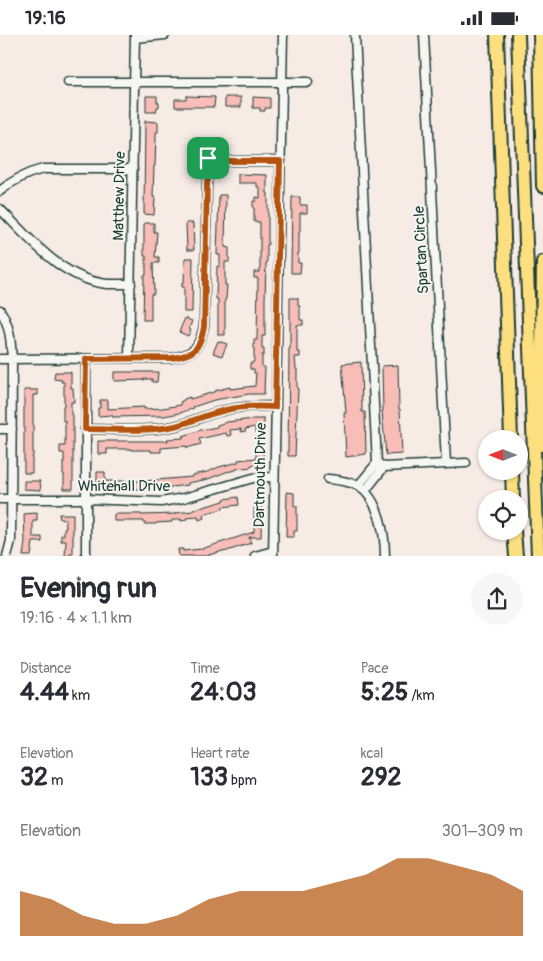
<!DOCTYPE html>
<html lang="en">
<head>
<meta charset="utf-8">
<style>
  :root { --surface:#fff; --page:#f7f7f7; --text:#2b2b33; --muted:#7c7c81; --accent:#b45309 }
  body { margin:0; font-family:Pangolin,sans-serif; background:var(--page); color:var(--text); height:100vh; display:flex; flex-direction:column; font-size:19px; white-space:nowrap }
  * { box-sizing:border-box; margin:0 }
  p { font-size:16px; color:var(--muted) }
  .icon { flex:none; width:28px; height:28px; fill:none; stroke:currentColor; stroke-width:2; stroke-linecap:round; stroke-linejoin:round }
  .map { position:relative; height:521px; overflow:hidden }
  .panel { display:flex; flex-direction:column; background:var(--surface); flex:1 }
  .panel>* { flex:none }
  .needle { width:32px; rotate:270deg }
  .tools { position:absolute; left:478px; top:395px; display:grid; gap:10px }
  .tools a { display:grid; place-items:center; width:50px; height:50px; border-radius:50%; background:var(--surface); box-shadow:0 1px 4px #0004; font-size:25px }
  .pin { position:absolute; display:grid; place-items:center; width:42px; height:42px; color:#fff; margin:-21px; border-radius:10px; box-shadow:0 2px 8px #0006 }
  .round { display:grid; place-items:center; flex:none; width:52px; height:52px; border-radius:26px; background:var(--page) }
  .overview { display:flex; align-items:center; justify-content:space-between; height:85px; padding:0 20px }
  h1 { font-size:28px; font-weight:700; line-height:38px }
  .figures { display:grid; grid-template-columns:repeat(3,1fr); gap:8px; height:85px; padding:5px 20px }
  .figures div { display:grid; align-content:center }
  .figures b { font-size:25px; font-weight:700 }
  .figures small { font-size:14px; font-weight:400 }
  .figures p { font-size:14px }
  .chart { height:140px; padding:10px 20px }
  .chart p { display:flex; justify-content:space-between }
  .chart svg { width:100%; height:90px; margin-top:5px; fill:var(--accent); opacity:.7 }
  .status { display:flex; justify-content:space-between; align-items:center; height:35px; padding:0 25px; background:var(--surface); direction:ltr }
  .status svg { height:14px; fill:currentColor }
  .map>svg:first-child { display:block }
  .building { fill:#f9bdb7; stroke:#1f3d34 }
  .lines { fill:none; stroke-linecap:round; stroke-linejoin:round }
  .minor-casing { stroke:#1f3d34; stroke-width:11 }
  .highway-casing { stroke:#1f3d34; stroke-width:16 }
  .minor { stroke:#f6f6f2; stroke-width:8 }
  .highway { stroke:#fedf80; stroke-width:12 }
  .route-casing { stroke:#fff; stroke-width:10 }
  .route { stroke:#b45309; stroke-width:6 }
  .labels { text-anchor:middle; stroke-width:4; stroke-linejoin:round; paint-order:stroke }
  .street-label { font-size:15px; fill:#1f3d34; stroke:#f6f6f2 }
</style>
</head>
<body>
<div class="status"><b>19:16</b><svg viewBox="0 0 49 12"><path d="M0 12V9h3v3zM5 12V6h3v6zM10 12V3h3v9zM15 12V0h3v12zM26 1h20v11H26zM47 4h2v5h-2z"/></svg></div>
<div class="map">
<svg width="543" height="521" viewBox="0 0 543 521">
  <rect width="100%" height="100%" fill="#f7ebe6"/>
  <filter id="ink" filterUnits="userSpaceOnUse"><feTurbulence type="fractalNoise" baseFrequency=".02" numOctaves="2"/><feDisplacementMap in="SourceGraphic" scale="10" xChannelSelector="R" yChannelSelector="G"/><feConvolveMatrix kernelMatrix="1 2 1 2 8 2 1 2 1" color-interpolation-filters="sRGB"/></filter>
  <g filter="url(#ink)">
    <!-- building -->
    <path class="building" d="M 146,61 L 157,61 L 157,67 L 159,67 L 159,72 L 157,72 L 156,77 L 146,77 Z
      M 186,61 L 215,62 L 214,72 L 175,72 L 175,64 L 186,64 Z
      M 225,62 L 241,62 L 241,72 L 225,72 Z
      M 253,62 L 270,63 L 270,73 L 265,73 L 265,76 L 260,76 L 260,73 L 253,73 Z
      M 145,86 L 158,87 L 158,97 L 156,97 L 156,102 L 155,131 L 154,131 L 153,162 L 155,162 L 154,180 L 144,179 Z
      M 238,139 L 267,140 L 267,158 L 268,158 L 268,210 L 267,210 L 267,228 L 266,228 L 265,265 L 265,301 L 262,301 L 262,314 L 264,314 L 264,320 L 262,320 L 262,332 L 265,332 L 264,359 L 249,359 L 214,365 L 193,372 L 194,373 L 180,378 L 164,381 L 112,382 L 112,380 L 98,381 L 98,373 L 100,373 L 100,365 L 108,365 L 108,374 L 144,372 L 144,374 L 163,373 L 181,370 L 180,367 L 184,365 L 184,364 L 190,362 L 190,364 L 214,357 L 214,356 L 230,352 L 230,354 L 255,351 L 256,338 L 254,338 L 254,334 L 250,334 L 250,328 L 253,328 L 254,325 L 254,305 L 257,305 L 258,243 L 254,243 L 254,237 L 259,237 L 260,235 L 260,187 L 254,187 L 254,173 L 253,173 L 253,166 L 256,166 L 256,162 L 260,163 L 260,152 L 257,152 L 257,148 L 238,148 Z
      M 219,160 L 226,160 L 225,212 L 229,213 L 229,227 L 225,227 L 225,250 L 227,250 L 226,264 L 225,264 L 225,300 L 218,300 L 218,264 L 216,264 L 217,231 L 220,231 L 220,220 L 217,220 Z
      M 292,162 L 300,162 L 300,170 L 307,170 L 307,178 L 300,178 L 300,197 L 299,197 L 299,218 L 298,218 L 298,228 L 301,228 L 300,238 L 291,238 Z
      M 144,188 L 154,188 L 154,197 L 157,197 L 155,222 L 159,222 L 159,228 L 153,228 L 154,259 L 151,259 L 151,285 L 143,285 L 144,240 L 146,240 L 146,221 L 144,221 Z
      M 186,188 L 193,188 L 194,215 L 187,215 Z
      M 185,223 L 193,223 L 192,277 L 184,277 L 184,252 L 182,252 L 182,247 L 184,247 Z
      M 290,263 L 298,263 L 298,271 L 300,271 L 300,285 L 303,285 L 303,290 L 297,290 L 297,317 L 300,317 L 300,322 L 295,322 L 296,334 L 297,334 L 297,354 L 298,354 L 295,421 L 288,421 L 289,314 L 290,314 Z
      M 185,283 L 192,286 L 189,294 L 191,295 L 188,301 L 179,297 Z
      M 218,306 L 227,309 L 222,321 L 213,318 Z
      M 361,327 L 362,377 L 365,377 L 366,419 L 346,422 L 344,378 L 346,378 L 342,329 Z
      M 398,330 L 399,374 L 400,374 L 402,419 L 386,420 L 382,376 L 383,376 L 382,331 Z
      M 55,337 L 71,337 L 71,353 L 73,353 L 74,367 L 71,367 L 71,380 L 73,380 L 73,454 L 64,454 L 64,439 L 63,439 L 63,427 L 64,427 L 64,418 L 60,418 L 60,411 L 65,411 L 65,386 L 63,386 L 63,371 L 64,371 L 64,347 L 61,347 L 62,345 L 54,344 Z
      M 114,337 L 158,337 L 157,347 L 152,347 L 152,344 L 144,344 L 144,345 L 114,346 Z
      M 24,355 L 38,355 L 38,360 L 33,360 L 33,422 L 32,422 L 32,438 L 24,438 Z
      M 254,384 L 264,384 L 264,397 L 255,397 L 255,392 L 245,394 L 246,396 L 241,397 L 241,394 L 230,395 L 231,400 L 227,401 L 226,398 L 199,404 L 201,409 L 187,413 L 186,411 L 161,413 L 161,417 L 151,417 L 151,415 L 131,415 L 131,414 L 107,414 L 107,419 L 98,419 L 98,406 L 168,406 L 167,404 L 183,403 L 183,401 L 201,395 L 217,392 L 217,390 L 227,387 Z
      M 256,416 L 263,416 L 263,431 L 251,430 L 251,432 L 236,434 L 236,435 L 226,437 L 208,444 L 188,448 L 188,450 L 156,454 L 97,454 L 97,437 L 105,437 L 105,446 L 144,446 L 192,442 L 192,440 L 207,437 L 219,432 L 238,427 L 238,425 L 256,423 Z
      M 24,446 L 40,446 L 41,455 L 24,454 Z
      M 287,457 L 294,458 L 294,471 L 297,471 L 297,496 L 294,496 L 294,502 L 286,502 Z
      M 238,462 L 239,470 L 222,472 L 223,474 L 207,478 L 207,479 L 203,480 L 204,483 L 199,485 L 198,482 L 186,483 L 186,485 L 181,486 L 181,484 L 172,485 L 172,487 L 156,488 L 156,489 L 144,489 L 144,486 L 114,486 L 114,479 L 141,479 L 141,480 L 177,479 L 176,478 L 193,476 L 193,475 L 224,466 L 224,464 Z
      M 254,473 L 262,473 L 261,502 L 249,502 L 251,508 L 224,517 L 223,516 L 205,521 L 179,521 L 178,514 L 183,514 L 183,516 L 201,514 L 254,497 Z
      M 37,478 L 37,486 L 33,486 L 33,502 L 42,502 L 42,507 L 33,507 L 31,521 L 23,521 L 25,507 L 24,479 Z
      M 59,479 L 73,479 L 73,519 L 70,519 L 70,521 L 65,521 L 66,506 L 61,506 L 61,500 L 64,500 L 64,493 L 66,493 L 65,484 L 60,484 Z"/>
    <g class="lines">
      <!-- minor casing -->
      <g class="minor-casing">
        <path id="minor" d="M 355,0 L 377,428 L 358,451
          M 424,0 L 446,428
          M 135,3 L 165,0
          M 68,47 L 308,47
          M 210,137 C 198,127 207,117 219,128
          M 0,156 C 13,145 27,138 43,134 L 133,134
          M 0,174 C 30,204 62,244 107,249 C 115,249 123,249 131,249
          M 0,275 C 10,290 11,306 12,325 L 11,506 L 7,521
          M 129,323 L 135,0
          M 0,324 L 171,323 C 194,319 199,314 204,291 L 207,148 C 210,135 214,128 229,126 L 281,126
          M 86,324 L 86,521
          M 0,394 L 12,394
          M 85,394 C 113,394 143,397 170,392 C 188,389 204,380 222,376 C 239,371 257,371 275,371
          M 377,428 L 384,432 L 466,428
          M 328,444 C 338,445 349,446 358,451 C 379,463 385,499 385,521
          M 365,456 L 384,432
          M 0,464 L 86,464 L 161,467 L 184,463 L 253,443 L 274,442
          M 255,521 L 273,516
          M 273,521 L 283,0"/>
      </g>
      <!-- highway casing -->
      <g class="highway-casing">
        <path id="highway" d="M 497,0 L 511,404
          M 518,0 L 538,521
          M 540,0 L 543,151
          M 541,410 L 543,227
          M 512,436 L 513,464
          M 514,496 L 516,521"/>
      </g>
      <!-- minor -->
      <use href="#minor" class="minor"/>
      <!-- highway -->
      <use href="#highway" class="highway"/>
    </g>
  </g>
  <g class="lines" filter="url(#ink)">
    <!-- route casing -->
    <g class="route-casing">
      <path id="route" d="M 208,123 L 212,123 L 219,128 L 228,126 L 280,126 L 275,372 C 257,371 239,371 222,376 C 204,380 188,389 170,392 C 143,397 113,394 85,394 L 86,324 L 172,323 C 194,320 200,314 204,292 L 207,148 L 210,138 C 204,132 201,128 208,123 Z"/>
    </g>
    <!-- route -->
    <use href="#route" class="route"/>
  </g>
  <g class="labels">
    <!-- street labels -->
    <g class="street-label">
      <text transform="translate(119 161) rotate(-89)" y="5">Matthew Drive</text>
      <text transform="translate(421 215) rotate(-93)" y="5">Spartan Circle</text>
      <text transform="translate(260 440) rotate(-89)" y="5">Dartmouth Drive</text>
      <text x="124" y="456">Whitehall Drive</text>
    </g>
  </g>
</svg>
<div class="tools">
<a><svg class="needle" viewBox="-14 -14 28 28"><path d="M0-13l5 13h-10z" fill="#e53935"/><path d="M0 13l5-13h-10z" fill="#7c7c81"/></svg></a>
<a><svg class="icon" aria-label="locate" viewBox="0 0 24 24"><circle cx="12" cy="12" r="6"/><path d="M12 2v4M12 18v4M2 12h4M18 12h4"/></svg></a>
</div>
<div class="pin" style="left:208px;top:123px;background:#1e9e55"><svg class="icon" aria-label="arrive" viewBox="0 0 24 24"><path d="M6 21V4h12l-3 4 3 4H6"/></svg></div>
</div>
<section class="panel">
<div class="overview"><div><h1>Evening run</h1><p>19:16 · 4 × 1.1 km</p></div><a class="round"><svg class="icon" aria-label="share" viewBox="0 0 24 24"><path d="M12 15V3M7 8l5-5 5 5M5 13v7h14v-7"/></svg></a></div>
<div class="figures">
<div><p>Distance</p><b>4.44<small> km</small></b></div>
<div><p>Time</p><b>24:03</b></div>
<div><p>Pace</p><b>5:25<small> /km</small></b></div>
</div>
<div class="figures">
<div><p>Elevation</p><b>32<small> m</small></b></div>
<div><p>Heart rate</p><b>133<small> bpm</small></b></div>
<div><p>kcal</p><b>292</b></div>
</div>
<div class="chart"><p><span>Elevation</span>301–309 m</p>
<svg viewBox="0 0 160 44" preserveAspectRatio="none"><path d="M0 44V22L10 26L20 34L30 38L40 38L50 34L60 26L70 22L80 22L90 22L100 18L110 14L120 6L130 6L140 10L150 14L160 22V44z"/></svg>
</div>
</section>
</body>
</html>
